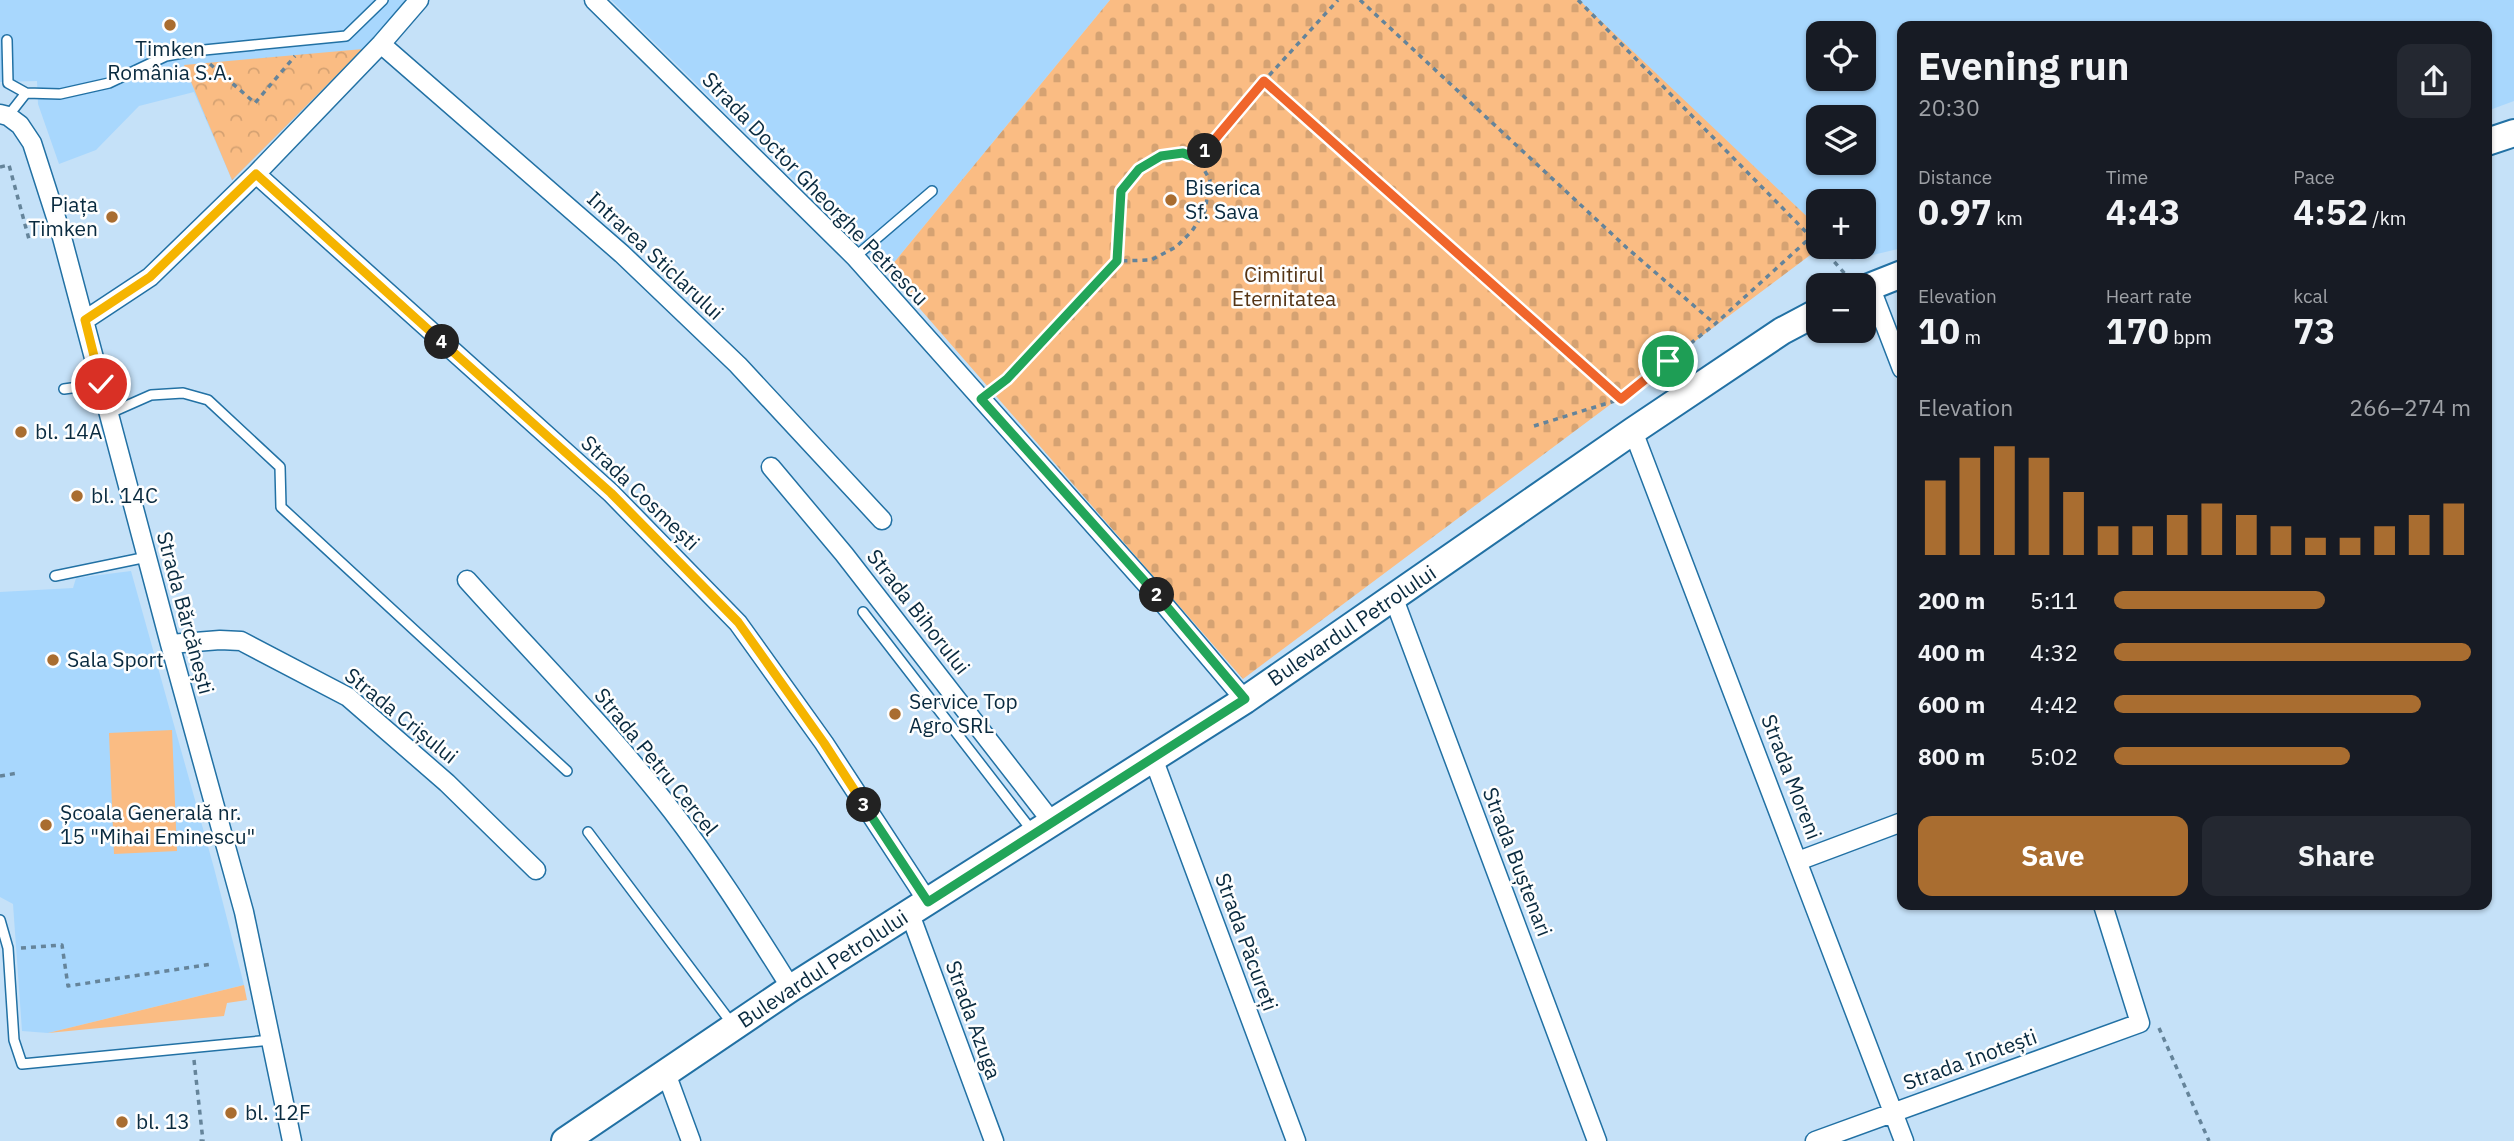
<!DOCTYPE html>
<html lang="en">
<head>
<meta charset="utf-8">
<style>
  :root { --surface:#171b24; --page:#242831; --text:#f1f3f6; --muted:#9ea1a6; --accent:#a96d30 }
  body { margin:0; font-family:"IBM Plex Sans",sans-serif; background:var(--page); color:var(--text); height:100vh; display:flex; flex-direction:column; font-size:26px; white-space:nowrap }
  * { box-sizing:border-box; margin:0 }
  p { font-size:23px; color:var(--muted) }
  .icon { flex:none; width:38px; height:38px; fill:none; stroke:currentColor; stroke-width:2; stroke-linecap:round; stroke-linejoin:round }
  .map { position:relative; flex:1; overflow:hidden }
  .details { position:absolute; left:1897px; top:21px; width:595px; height:889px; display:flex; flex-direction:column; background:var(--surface); border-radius:14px; box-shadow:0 2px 5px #0004 }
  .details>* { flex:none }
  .fabs { position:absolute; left:1806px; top:21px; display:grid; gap:14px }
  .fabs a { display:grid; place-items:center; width:70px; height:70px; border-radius:14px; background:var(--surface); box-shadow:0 2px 5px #0004; font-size:35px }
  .pin { position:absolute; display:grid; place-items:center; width:60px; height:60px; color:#fff; margin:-30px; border:4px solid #fff; border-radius:50%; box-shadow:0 2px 7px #0007 }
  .km { position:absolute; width:35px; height:35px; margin:-18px; border-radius:50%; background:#222; color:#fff; font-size:19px; line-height:35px; text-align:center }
  .round { display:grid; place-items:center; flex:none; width:74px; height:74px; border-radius:14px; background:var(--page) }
  .headline { display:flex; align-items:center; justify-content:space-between; height:119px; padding:0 21px }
  h1 { font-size:38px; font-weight:700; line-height:52px }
  .figures { display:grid; grid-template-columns:repeat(3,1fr); gap:10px; height:119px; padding:7px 21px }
  .figures div { display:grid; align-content:center }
  .figures b { font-size:35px; font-weight:700 }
  .figures small { font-size:19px; font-weight:400 }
  .figures p { font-size:19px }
  .chart { height:196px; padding:14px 21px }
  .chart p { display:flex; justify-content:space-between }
  .chart svg { width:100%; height:126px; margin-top:7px; stroke:var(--accent); stroke-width:6 }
  .cta { display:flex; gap:14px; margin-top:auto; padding:14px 21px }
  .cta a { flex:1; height:80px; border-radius:14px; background:var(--accent); color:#fff; font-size:28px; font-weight:700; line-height:80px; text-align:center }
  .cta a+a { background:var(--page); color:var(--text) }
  ul { padding:0 21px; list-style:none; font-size:23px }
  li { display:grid; grid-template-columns:112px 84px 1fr; align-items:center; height:52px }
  li i { height:18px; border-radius:9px; background:var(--accent) }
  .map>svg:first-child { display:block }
  .built { fill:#a8d7fd; fill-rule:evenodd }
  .green { fill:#fabc83 }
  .forest { fill:url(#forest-crowns) }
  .cemetery { fill:url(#cemetery-stones) }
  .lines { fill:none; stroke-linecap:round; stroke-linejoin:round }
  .lane-casing { stroke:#2271a4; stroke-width:12 }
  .street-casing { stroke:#2271a4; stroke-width:21 }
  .secondary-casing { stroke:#2271a4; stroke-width:30 }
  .path { stroke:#65849a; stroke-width:3.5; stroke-dasharray:5 5; stroke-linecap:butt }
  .lane { stroke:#fff; stroke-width:9 }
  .street { stroke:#fff; stroke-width:18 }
  .secondary { stroke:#fff; stroke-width:26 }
  .split-1-casing { stroke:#fff; stroke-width:14 }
  .split-2-casing { stroke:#fff; stroke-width:14 }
  .split-3-casing { stroke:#fff; stroke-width:14 }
  .split-4-casing { stroke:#fff; stroke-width:14 }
  .split-5-casing { stroke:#fff; stroke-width:14 }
  .split-1 { stroke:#f0652b; stroke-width:9 }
  .split-2 { stroke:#22a559; stroke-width:9 }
  .split-3 { stroke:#22a559; stroke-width:9 }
  .split-4 { stroke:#f5b400; stroke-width:9 }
  .split-5 { stroke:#f5b400; stroke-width:9 }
  .poi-dot { fill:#a96d30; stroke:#fefefe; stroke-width:2.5 }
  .labels { text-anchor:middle; stroke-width:5; stroke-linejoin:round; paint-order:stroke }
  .poi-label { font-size:21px; fill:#092a3f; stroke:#fefefe; text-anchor:start }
  .street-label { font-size:21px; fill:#092a3f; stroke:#fefefe }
  .park-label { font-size:21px; fill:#543415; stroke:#fefefe }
</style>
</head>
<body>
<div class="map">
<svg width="2514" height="1141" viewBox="0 0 2514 1141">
  <defs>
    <pattern id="forest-crowns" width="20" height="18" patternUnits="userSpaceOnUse" patternTransform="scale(1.75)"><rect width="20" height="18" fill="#fabc83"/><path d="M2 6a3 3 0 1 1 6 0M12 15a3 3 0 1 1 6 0" fill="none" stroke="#d5a272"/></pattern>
    <pattern id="cemetery-stones" width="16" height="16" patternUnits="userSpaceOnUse" patternTransform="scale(1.75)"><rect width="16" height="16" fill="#fabc83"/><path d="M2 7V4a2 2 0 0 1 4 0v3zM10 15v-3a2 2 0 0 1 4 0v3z" fill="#d5a272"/></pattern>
  </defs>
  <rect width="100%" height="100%" fill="#c5e1f8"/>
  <!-- built -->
  <path class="built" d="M 0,0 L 407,0 L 355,58 L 232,180 L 194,92 L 139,106 L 96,150 L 59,164 L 38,104 L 37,81 L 0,82 Z
    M 611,0 L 1110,0 L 887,271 Z
    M 1577,0 L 2514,0 L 2514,101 L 2487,111 L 2487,26 L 1902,26 L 1902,248 L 1852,260 L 1839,247 L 1864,247 L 1864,201 L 1818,201 L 1818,227 ZM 1818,33 L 1864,33 L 1864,79 L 1818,79 ZM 1818,117 L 1864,117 L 1864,163 L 1818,163 Z
    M 131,571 L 214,868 L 244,985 L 48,1033 L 22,1031 L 13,904 L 0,897 L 0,592 L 73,588 L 76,578 Z"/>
  <!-- green -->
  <path class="green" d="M 172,730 L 177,851 L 114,854 L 109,733 Z
    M 244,985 L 247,1000 L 227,1003 L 224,1016 L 48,1033 Z"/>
  <!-- forest -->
  <path class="forest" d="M 363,49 L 232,180 L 184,65 Z"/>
  <!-- cemetery -->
  <path class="cemetery" d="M 1110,0 L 1579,0 L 1818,227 L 1818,247 L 1821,247 L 1243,679 L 887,271 Z"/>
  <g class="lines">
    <!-- lane casing -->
    <g class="lane-casing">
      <path id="lane" d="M 7,40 L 8,83 L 26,93 L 8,116
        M 26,93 L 60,94 L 109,83 L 166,56 L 194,51 L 346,36 L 383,0
        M 855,257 L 932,191
        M 64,389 L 101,384
        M 981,399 L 1007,379 L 1117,261
        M 108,414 L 151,395 L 183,393 L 208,400 L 280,467 L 281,507 L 567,771
        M 55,576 L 147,557
        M 863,612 L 1033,832
        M 588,832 L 733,1025
        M 0,920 L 8,948 L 14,1040 L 22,1064 L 271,1040"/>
    </g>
    <!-- street casing -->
    <g class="street-casing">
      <path id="street" d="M 594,0 L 855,257 L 1156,595 L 1245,700
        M 381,44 L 622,254 L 738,365 L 882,520
        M 0,114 L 8,116 L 20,125 L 32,143 L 60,230 L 170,644 L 244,912 L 292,1141
        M 256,174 L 611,493 L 738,623 L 824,743 L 928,902
        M 1870,286 L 1902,369
        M 85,320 L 150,277 L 256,174 L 381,44 L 419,0
        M 1633,431 L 1904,1141
        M 771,467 L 844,554 L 1052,822
        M 467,580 C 535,656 609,730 672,811 C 715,867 753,928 791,988
        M 1394,599 L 1597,1141
        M 170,644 L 220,640 L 241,641 L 348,697 L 447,783 L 536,870
        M 1153,758 L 1296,1141
        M 1798,861 L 1902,822
        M 910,914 L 994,1141
        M 666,1073 L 691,1141
        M 1815,1141 L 2140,1023 L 2103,905"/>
    </g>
    <!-- secondary casing -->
    <g class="secondary-casing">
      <path id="secondary" d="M 2487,142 L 2514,133
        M 1864,289 L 1902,274
        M 565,1141 L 791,988 L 1245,700 L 1633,431 L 1782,331 L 1818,312"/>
    </g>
    <!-- path -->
    <path class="path" d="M 1360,0 L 1627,248 L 1715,324
      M 1578,0 L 1811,237
      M 210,64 L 255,103 L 295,56
      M 1264,81 L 1621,399
      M 1183,153 L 1198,159 L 1210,180 L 1205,211 L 1192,231 L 1176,247 L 1151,260 L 1117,261 L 1121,191 L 1139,169 L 1161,156 Z
      M 1198,159 L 1264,81 L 1338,0
      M 0,167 L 9,165 L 30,243
      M 1821,247 L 1847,276
      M 1534,426 L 1621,399 L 1715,324 L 1811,237 L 1818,244
      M 0,776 L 18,773
      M 21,948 L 62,945 L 68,986 L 212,964
      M 2159,1028 L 2209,1141
      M 194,1060 L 203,1141 L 199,1141"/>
    <!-- lane -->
    <use href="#lane" class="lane"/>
    <!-- street -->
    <use href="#street" class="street"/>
    <!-- secondary -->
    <use href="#secondary" class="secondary"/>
  </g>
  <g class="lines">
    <!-- split-1 casing -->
    <g class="split-1-casing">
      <path id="split-1" d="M 1205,151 L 1264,81 L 1621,399 L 1668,361"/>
    </g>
    <!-- split-2 casing -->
    <g class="split-2-casing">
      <path id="split-2" d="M 1157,595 L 981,399 L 1007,379 L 1117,261 L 1121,191 L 1139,169 L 1161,156 L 1183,153 L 1198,159 L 1205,151"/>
    </g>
    <!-- split-3 casing -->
    <g class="split-3-casing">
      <path id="split-3" d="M 864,805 L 928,902 L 1245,699 L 1157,595"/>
    </g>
    <!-- split-4 casing -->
    <g class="split-4-casing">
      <path id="split-4" d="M 442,342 L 611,493 L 738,622 L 824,743 L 864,805"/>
    </g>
    <!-- split-5 casing -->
    <g class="split-5-casing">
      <path id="split-5" d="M 101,384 L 85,320 L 150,277 L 256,174 L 442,342"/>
    </g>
    <!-- split-1 -->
    <use href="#split-1" class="split-1"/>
    <!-- split-2 -->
    <use href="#split-2" class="split-2"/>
    <!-- split-3 -->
    <use href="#split-3" class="split-3"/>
    <!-- split-4 -->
    <use href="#split-4" class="split-4"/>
    <!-- split-5 -->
    <use href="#split-5" class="split-5"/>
  </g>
  <!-- markers -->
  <g class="poi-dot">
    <circle cx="170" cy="25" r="7"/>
    <circle cx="1171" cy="200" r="7"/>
    <circle cx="112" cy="217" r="7"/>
    <circle cx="21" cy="432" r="7"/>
    <circle cx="77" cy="496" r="7"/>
    <circle cx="53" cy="660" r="7"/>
    <circle cx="895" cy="714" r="7"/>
    <circle cx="46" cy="825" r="7"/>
    <circle cx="231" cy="1113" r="7"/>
    <circle cx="122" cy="1122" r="7"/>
  </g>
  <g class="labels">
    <!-- poi labels -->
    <g class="poi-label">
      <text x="170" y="56" text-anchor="middle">Timken<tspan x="170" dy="24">România S.A.</tspan></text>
      <text x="1185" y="195">Biserica<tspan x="1185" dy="24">Sf. Sava</tspan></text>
      <text x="98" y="212" text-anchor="end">Piața<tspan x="98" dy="24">Timken</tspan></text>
      <text x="35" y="439">bl. 14A</text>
      <text x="91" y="503">bl. 14C</text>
      <text x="67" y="667">Sala Sport</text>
      <text x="909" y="709">Service Top<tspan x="909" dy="24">Agro SRL</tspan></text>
      <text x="60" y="820">Școala Generală nr.<tspan x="60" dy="24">15 "Mihai Eminescu"</tspan></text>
      <text x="245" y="1120">bl. 12F</text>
      <text x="136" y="1129">bl. 13</text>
    </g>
    <!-- street labels -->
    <g class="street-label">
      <text transform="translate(815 189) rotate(46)" y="7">Strada Doctor Gheorghe Petrescu</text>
      <text transform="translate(655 256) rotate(43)" y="7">Intrarea Sticlarului</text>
      <text transform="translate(640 493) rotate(44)" y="7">Strada Cosmești</text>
      <text transform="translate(918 612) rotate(52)" y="7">Strada Bihorului</text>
      <text transform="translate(185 613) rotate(75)" y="7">Strada Bărcănești</text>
      <text transform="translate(1352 626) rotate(-34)" y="7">Bulevardul Petrolului</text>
      <text transform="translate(401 716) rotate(39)" y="7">Strada Crișului</text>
      <text transform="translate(656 762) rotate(51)" y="7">Strada Petru Cercel</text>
      <text transform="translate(1791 777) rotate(69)" y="7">Strada Moreni</text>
      <text transform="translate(1517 862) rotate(69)" y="7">Strada Buștenari</text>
      <text transform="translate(1246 942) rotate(70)" y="7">Strada Păcureți</text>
      <text transform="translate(823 969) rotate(-33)" y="7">Bulevardul Petrolului</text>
      <text transform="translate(973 1020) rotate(70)" y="7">Strada Azuga</text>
      <text transform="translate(1970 1060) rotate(-20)" y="7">Strada Inotești</text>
    </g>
    <!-- park labels -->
    <g class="park-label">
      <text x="1284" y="282">Cimitirul<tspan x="1284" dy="24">Eternitatea</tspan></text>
    </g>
  </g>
</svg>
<div class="fabs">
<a><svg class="icon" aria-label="locate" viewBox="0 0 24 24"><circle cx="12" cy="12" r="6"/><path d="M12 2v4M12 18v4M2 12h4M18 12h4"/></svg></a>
<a><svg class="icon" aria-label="layers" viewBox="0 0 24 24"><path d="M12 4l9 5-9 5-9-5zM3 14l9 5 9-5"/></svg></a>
<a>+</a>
<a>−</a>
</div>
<div class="pin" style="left:1668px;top:361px;background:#1e9e55"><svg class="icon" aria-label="arrive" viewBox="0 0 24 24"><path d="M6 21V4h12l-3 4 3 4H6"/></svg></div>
<div class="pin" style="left:101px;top:384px;background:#d93025"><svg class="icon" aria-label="check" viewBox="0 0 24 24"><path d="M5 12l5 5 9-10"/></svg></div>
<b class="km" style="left:1205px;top:151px">1</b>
<b class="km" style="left:1157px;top:595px">2</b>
<b class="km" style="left:864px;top:805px">3</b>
<b class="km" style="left:442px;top:342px">4</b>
<section class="details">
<div class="headline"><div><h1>Evening run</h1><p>20:30</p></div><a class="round"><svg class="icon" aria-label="share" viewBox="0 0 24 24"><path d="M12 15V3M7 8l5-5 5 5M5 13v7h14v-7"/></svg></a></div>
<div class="figures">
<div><p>Distance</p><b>0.97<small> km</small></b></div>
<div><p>Time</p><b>4:43</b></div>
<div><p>Pace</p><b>4:52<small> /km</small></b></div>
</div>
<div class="figures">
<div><p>Elevation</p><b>10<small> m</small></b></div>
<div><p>Heart rate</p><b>170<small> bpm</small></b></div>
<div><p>kcal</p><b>73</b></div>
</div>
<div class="chart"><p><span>Elevation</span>266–274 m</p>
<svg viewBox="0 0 160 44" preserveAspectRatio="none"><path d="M5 44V18M15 44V10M25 44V6M35 44V10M45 44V22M55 44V34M65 44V34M75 44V30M85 44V26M95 44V30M105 44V34M115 44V38M125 44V38M135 44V34M145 44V30M155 44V26"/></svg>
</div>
<ul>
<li><b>200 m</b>5:11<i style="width:59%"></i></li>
<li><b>400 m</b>4:32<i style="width:100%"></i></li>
<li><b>600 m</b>4:42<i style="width:86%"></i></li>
<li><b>800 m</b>5:02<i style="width:66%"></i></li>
</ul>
<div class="cta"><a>Save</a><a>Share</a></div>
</section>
</div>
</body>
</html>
